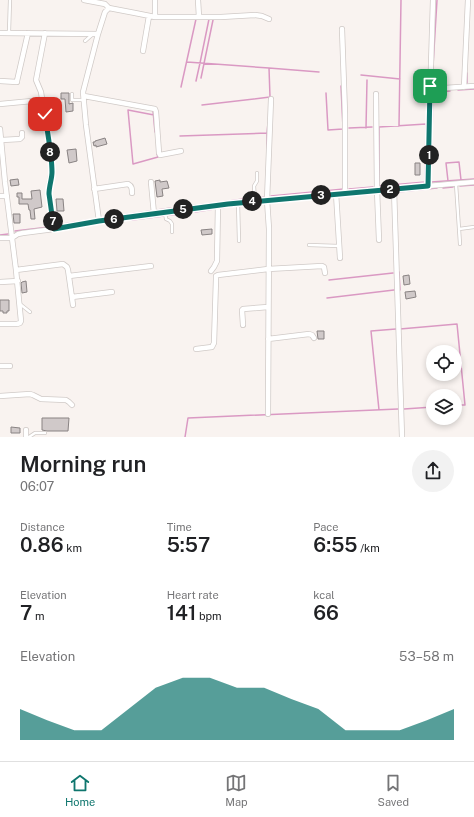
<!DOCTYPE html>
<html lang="en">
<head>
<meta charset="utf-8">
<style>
  :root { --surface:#fff; --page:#f2f2f2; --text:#202124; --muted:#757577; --line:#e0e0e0; --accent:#0f766e }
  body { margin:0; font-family:"Public Sans",sans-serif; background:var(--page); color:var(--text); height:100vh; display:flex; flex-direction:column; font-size:15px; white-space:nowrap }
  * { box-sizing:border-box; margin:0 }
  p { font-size:13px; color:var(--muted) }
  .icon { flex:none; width:22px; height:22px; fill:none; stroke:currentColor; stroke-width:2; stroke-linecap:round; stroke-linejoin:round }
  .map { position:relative; height:437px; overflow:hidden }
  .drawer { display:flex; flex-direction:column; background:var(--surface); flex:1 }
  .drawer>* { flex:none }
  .fabs { position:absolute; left:426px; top:345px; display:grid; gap:8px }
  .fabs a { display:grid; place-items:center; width:36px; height:36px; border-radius:50%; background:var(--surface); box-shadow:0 2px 6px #0003; font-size:20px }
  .pin { position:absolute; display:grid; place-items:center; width:34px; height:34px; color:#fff; margin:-17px; border-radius:8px; box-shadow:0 2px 6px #0006 }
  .km { position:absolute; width:20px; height:20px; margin:-10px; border-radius:50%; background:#222; color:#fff; font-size:11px; line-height:20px; text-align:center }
  .round { display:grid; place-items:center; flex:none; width:42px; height:42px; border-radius:21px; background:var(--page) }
  .head { display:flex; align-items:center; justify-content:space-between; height:68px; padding:0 20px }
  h1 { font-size:22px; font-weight:600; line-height:30px }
  .figures { display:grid; grid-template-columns:repeat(3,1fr); gap:6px; height:68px; padding:4px 20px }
  .figures div { display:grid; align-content:center }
  .figures b { font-size:20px; font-weight:600 }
  .figures small { font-size:11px; font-weight:400 }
  .figures p { font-size:11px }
  .chart { height:112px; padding:8px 20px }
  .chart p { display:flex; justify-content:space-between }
  .chart svg { width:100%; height:72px; margin-top:4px; fill:var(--accent); opacity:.7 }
  .menu { display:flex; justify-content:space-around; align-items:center; height:56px; border-top:1px solid var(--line); background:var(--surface); font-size:11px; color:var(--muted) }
  .menu a { display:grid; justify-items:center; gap:2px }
  .menu .on { color:var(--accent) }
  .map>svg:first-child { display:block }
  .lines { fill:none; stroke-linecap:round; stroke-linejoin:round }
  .stream { stroke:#da99c3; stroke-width:1.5 }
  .building { fill:#d0c9c9; stroke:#898383 }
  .lane-casing { stroke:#d0cac7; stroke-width:4 }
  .street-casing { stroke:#d0cac7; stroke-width:6 }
  .lane { stroke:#fff; stroke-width:2.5 }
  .street { stroke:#fff; stroke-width:4.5 }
  .route-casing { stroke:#fff; stroke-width:8 }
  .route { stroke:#0f766e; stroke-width:5 }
</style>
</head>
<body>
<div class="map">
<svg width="474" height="437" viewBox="0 0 474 437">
  <rect width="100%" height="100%" fill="#f9f3f0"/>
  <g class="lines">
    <!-- stream -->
    <path class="stream" d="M 187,62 L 269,68 L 270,97 L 202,105
      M 433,66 L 437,0
      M 269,68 L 319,72
      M 361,75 L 400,79
      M 201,78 L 213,20
      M 196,81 L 200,63 L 209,19 L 197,19
      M 467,83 L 467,73
      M 433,85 L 433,79
      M 341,86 L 343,128
      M 181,87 L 196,19
      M 458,90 L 474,89
      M 433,92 L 431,182 L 474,179
      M 326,93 L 328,130 L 343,129
      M 433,93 L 450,91
      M 153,111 L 155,132
      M 154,115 L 128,110 L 133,164 L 158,157 L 157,154
      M 399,126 L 401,0
      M 379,127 L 426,124 L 425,182 L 391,185
      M 379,127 L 379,186
      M 349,128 L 372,127
      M 366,128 L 367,80
      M 180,136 L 267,133 L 268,123
      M 267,153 L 267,133
      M 448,181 L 446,163 L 459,162 L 461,180
      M 379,186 L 383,186
      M 460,186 L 474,185
      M 443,188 L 453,187
      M 349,189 L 373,187
      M 398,192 L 437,188
      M 381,193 L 390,192
      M 271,196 L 344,189
      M 340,196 L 373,194
      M 259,198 L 266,197
      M 271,202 L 332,197
      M 242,205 L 263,203
      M 191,206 L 251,198
      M 221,208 L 234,206
      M 157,210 L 171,208
      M 195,212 L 214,209
      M 102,218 L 150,211
      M 132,220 L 187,213
      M 57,225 L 95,219
      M 15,231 L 49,227
      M 0,235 L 8,234
      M 399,272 L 400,290
      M 329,280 L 393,273
      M 327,298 L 394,290
      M 400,329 L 457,324 L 465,405 L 455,405
      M 404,409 L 433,407
      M 379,410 L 371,331 L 396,329
      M 185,437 L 188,418 L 398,409"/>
  </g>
  <!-- building -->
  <path class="building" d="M 61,93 L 69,93 L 69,104 L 73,103 L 73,111 L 66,112 L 65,99 L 61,99 Z
    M 105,138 L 107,144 L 96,147 L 96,145 L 94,146 L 93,142 L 95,142 L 95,141 Z
    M 76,149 L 77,161 L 69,163 L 67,150 Z
    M 415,163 L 420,163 L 420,175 L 415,175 Z
    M 18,179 L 19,185 L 11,186 L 10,180 Z
    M 160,180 L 160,182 L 167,181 L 169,188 L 162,189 L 163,196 L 157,197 L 155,181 Z
    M 40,190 L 42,207 L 34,209 L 35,219 L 31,219 L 30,210 L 29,210 L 28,204 L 19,204 L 19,197 L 17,197 L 17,193 L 22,193 L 22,199 L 32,199 L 31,191 Z
    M 56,199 L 63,199 L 64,211 L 57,211 Z
    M 13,214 L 20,214 L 20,223 L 14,223 Z
    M 212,229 L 212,234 L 202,235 L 201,230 Z
    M 409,275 L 410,284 L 404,285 L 403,276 Z
    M 26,281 L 27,292 L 22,293 L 21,283 L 22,282 Z
    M 415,291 L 416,297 L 406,299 L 405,292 Z
    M 0,300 L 9,300 L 9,311 L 7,311 L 7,313 L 3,313 L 3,311 L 0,311 Z
    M 317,331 L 324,331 L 324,339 L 318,339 Z
    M 42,418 L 69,418 L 68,431 L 47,431 L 42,430 Z
    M 11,427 L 20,428 L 20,433 L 11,433 Z"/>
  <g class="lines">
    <!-- lane casing -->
    <g class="lane-casing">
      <path id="lane" d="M 9,32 L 10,0
        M 85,41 L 93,34
        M 72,94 L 72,100 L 84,100
        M 456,184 L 460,244
        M 255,201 L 254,186 L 257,181 L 257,173
        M 238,203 L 239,241
        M 165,212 L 166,219 L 170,221 L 172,224 L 172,232
        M 459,229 L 474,227
        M 309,245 L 339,246
        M 20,304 L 30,312
        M 29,437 L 35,433 L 45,433"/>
    </g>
    <!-- street casing -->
    <g class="street-casing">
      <path id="street" d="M 84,0 L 105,4 L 109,8
        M 155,0 L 155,17
        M 198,0 L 199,17
        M 342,29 L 345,114 L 345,193
        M 0,33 L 98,34
        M 45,33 L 36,80 L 41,92 L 52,165 C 52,174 49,181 49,190 C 49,203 52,217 54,229
        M 143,51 L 149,16
        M 0,81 L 17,82 L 17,81 L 28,33
        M 464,87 L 468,0
        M 430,89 L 474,86
        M 376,94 L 377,190 L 379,240
        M 84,96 L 155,109 L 156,112 L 159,153 L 160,155 L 181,151
        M 0,104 L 32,101
        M 0,129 L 5,182 L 16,270 L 21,321 L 20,323 L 17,324 L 0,324
        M 2,140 L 20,139 L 22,137 L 22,133
        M 151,182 L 154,214
        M 428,186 L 429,130 L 433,0
        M 94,189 L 128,184 C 132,186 132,189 132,193
        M 394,189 L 402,437
        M 336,193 L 340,258
        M 0,196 L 7,196
        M 99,221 L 86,125 L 83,92 L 98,34 L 105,12 L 109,8 L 135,13 L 155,17 L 221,17 L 255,15 L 262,16 L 269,19
        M 0,238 L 12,238 L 18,234 L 23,233 L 54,229 L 99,221 L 189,208 L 277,199 L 474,182
        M 16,270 L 63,264 L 67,267 L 68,270 L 73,305
        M 211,271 L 214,267 L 217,261 L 218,205
        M 69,276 L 151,266
        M 0,282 L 18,281
        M 72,297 L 112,292
        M 243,325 L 242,310 L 243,309 L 268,307
        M 268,339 L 309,334 L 312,335 L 314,338
        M 196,349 L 212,347 L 214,343 L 216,279 L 216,276 L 218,275 L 268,269 L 322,266 L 324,267 L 325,273
        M 0,366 L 10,366
        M 0,396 L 30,394 L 33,395 L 41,399 L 66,400 L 69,402 L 72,405
        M 268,414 L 269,229 L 267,200 L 271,99
        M 26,437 L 26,430"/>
    </g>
    <!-- lane -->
    <use href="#lane" class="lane"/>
    <!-- street -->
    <use href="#street" class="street"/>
  </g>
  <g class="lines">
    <!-- route casing -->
    <g class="route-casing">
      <path id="route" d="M 45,114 C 47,132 52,154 52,172 C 52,179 49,186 49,194 L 54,229 L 99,221 L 228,204 L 428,186 L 430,86"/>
    </g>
    <!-- route -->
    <use href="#route" class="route"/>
  </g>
</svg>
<div class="fabs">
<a><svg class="icon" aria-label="locate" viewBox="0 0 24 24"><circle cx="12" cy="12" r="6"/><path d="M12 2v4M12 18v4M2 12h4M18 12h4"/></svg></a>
<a><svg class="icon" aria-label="layers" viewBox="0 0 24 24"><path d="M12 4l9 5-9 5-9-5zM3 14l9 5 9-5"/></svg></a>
</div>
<div class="pin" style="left:430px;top:86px;background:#1e9e55"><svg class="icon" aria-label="arrive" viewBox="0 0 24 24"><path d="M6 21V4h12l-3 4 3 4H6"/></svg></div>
<div class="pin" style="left:45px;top:114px;background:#d93025"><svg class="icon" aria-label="check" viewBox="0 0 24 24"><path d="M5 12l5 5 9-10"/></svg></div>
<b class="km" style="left:429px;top:155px">1</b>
<b class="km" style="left:390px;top:189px">2</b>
<b class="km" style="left:321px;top:195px">3</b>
<b class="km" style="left:252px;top:201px">4</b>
<b class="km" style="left:183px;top:209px">5</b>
<b class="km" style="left:114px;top:219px">6</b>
<b class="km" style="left:53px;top:221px">7</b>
<b class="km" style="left:50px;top:152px">8</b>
</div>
<section class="drawer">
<div class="head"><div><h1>Morning run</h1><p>06:07</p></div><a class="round"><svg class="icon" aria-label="share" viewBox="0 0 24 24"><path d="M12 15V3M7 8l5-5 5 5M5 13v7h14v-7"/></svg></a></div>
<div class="figures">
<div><p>Distance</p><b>0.86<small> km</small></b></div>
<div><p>Time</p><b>5:57</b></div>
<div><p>Pace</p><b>6:55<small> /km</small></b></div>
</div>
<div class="figures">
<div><p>Elevation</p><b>7<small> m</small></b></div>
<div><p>Heart rate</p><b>141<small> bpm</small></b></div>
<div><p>kcal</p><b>66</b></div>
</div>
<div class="chart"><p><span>Elevation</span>53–58 m</p>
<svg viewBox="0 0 160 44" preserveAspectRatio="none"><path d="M0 44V25L10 32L20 38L30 38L40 25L50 12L60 6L70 6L80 12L90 12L100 19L110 25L120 38L130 38L140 38L150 32L160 25V44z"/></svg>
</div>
</section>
<nav class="menu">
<a class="on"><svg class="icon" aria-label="home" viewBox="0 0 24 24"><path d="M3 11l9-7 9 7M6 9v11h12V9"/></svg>Home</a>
<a><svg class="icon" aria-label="map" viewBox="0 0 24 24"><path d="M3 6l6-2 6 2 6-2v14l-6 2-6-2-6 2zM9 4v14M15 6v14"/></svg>Map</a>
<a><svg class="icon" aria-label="saved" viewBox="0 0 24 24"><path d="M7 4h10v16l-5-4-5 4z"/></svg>Saved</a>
</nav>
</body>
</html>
